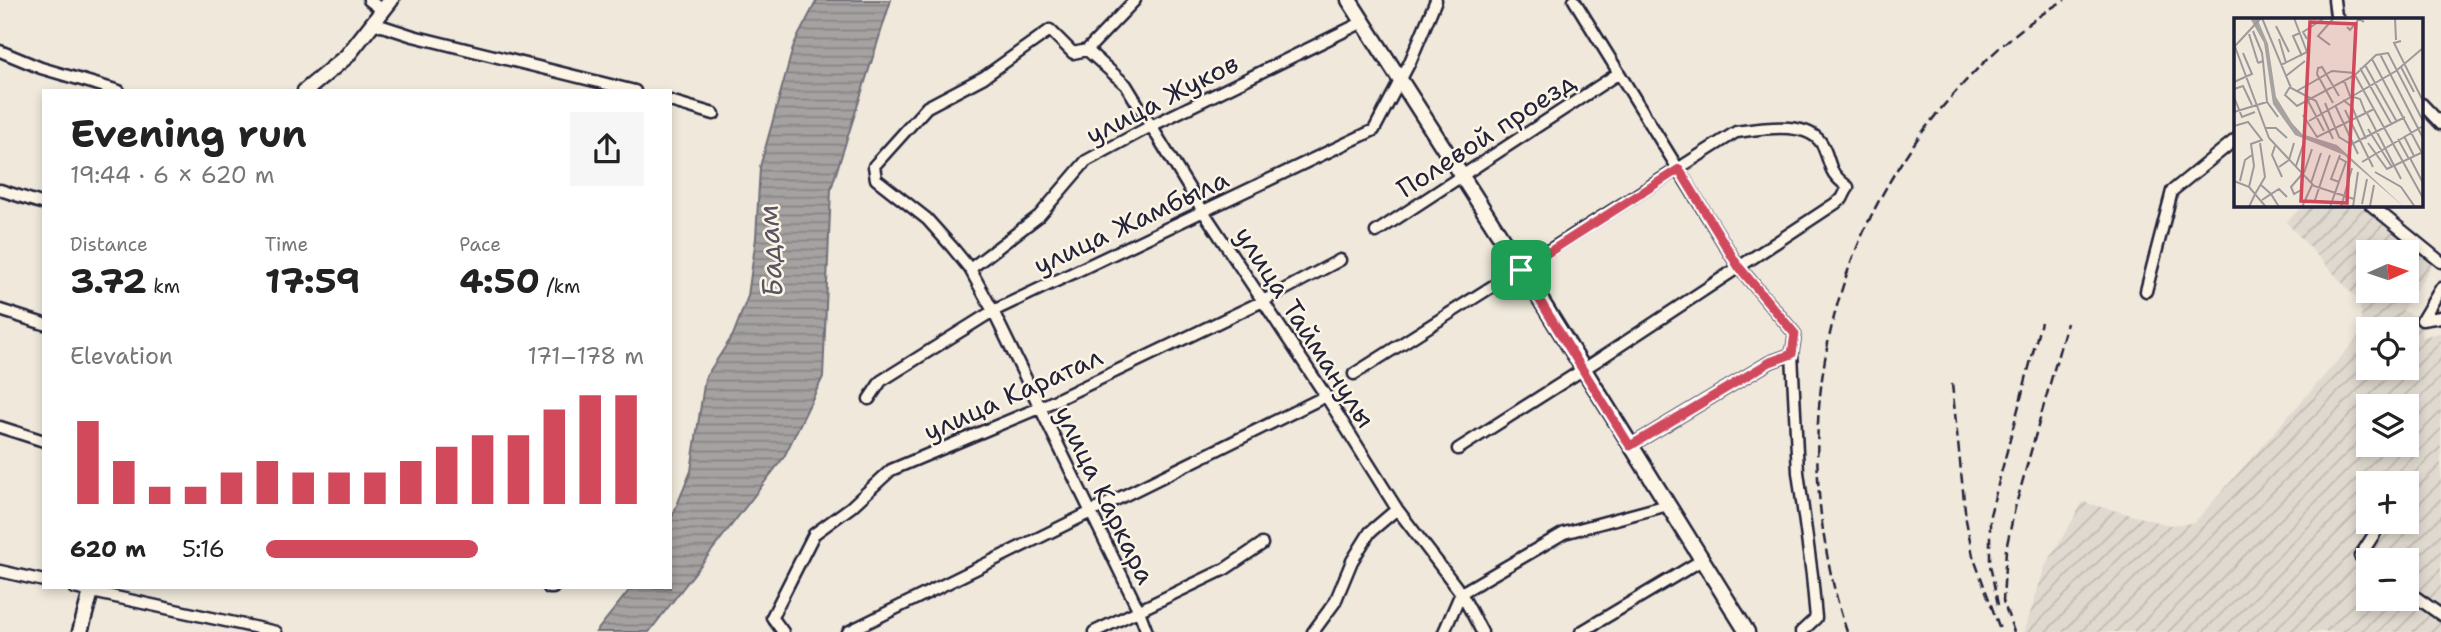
<!DOCTYPE html>
<html lang="en">
<head>
<meta charset="utf-8">
<style>
  :root { --surface:#fff; --page:#f6f6f6; --text:#222; --muted:#767676; --accent:#d1495b }
  body { margin:0; font-family:"Shantell Sans",sans-serif; background:var(--page); color:var(--text); height:100vh; display:flex; flex-direction:column; font-size:26px; white-space:nowrap }
  * { box-sizing:border-box; margin:0 }
  p { font-size:23px; color:var(--muted) }
  .icon { flex:none; width:38px; height:38px; fill:none; stroke:currentColor; stroke-width:2; stroke-linecap:round; stroke-linejoin:round }
  .map { position:relative; flex:1; overflow:hidden }
  .details { position:absolute; left:42px; top:89px; width:630px; height:500px; display:flex; flex-direction:column; background:var(--surface); border-radius:0px; box-shadow:0 4px 10px #0003 }
  .details>* { flex:none }
  .needle { width:46px; rotate:87deg }
  .fabs { position:absolute; left:2356px; top:240px; display:grid; gap:14px }
  .fabs a { display:grid; place-items:center; width:63px; height:63px; border-radius:0px; background:var(--surface); box-shadow:0 4px 10px #0003; font-size:35px }
  .pin { position:absolute; display:grid; place-items:center; width:60px; height:60px; color:#fff; margin:-30px; border-radius:14px; box-shadow:0 4px 10px #0006 }
  .round { display:grid; place-items:center; flex:none; width:74px; height:74px; border-radius:0px; background:var(--page) }
  .summary { display:flex; align-items:center; justify-content:space-between; height:119px; padding:0 28px }
  h1 { font-size:38px; font-weight:700; line-height:52px }
  .figures { display:grid; grid-template-columns:repeat(3,1fr); gap:10px; height:119px; padding:7px 28px }
  .figures div { display:grid; align-content:center }
  .figures b { font-size:35px; font-weight:700 }
  .figures small { font-size:19px; font-weight:400 }
  .figures p { font-size:19px }
  .chart { height:196px; padding:14px 28px }
  .chart p { display:flex; justify-content:space-between }
  .chart svg { width:100%; height:126px; margin-top:7px; stroke:var(--accent); stroke-width:6 }
  ul { padding:0 28px; list-style:none; font-size:23px }
  li { display:grid; grid-template-columns:112px 84px 1fr; align-items:center; height:52px }
  li i { height:18px; border-radius:9px; background:var(--accent) }
  .map>svg:first-child { display:block }
  .industrial { fill:url(#industrial-furrows); fill-rule:evenodd }
  .water { fill:url(#water-rules); stroke:#716f79; stroke-width:2 }
  .lines { fill:none; stroke-linecap:round; stroke-linejoin:round }
  .street-casing { stroke:#22223b; stroke-width:15 }
  .secondary-casing { stroke:#22223b; stroke-width:19 }
  .street { stroke:#fcf5e5; stroke-width:10 }
  .secondary { stroke:#fcf5e5; stroke-width:14 }
  .rail { stroke:#22223b; stroke-width:2.5; stroke-dasharray:10 5; stroke-linecap:butt }
  .route-casing { stroke:#fff; stroke-width:14 }
  .route { stroke:#d1495b; stroke-width:9 }
  .labels { text-anchor:middle; stroke-width:5; stroke-linejoin:round; paint-order:stroke }
  .street-label { font-size:26px; fill:#22223b; stroke:#fcf5e5 }
  .water-label { font-size:28px; font-style:italic; fill:#575564; stroke:#fcf5e5 }
  .inset-road { fill:none; stroke:#9d999b; stroke-width:2 }
  .view { fill:#d1495b; fill-opacity:0.15; stroke:#d1495b; stroke-width:3.5 }
  .inset-edge { fill:none; stroke:#22223b; stroke-width:3.5 }
</style>
</head>
<body>
<div class="map">
<svg width="2441" height="632" viewBox="0 0 2441 632">
  <defs>
    <pattern id="industrial-furrows" width="10" height="10" patternUnits="userSpaceOnUse" patternTransform="scale(1.75)"><rect width="10" height="10" fill="#e0d9cf"/><path d="M-1 1l2-2M0 10L10 0M9 11l2-2" fill="none" stroke="#c0bab3"/></pattern>
    <pattern id="water-rules" width="6" height="5" patternUnits="userSpaceOnUse" patternTransform="scale(1.75)"><rect width="6" height="5" fill="#a6a2a2"/><path d="M0 2.5h6" fill="none" stroke="#878485"/></pattern>
  </defs>
  <rect width="100%" height="100%" fill="#efe8db"/>
  <filter id="ink" filterUnits="userSpaceOnUse"><feTurbulence type="fractalNoise" baseFrequency=".0143" numOctaves="2"/><feDisplacementMap in="SourceGraphic" scale="14" xChannelSelector="R" yChannelSelector="G"/><feConvolveMatrix kernelMatrix="1 2 1 2 8 2 1 2 1" color-interpolation-filters="sRGB"/></filter>
  <g filter="url(#ink)">
    <!-- industrial -->
    <path class="industrial" d="M 2304,205 L 2361,205 L 2433,265 L 2402,310 L 2422,320 L 2421,337 L 2441,333 L 2441,632 L 2024,632 L 2045,567 L 2083,502 L 2169,525 L 2194,523 L 2362,333 L 2360,302 L 2286,222 ZM 2368,252 L 2406,252 L 2406,290 L 2368,290 ZM 2368,329 L 2406,329 L 2406,368 L 2368,368 ZM 2368,406 L 2406,406 L 2406,444 L 2368,444 ZM 2368,483 L 2406,483 L 2406,522 L 2368,522 ZM 2368,560 L 2406,560 L 2406,598 L 2368,598 Z"/>
    <!-- water -->
    <path class="water" d="M 817,0 L 891,0 L 831,189 L 823,377 L 784,457 L 649,632 L 596,632 L 631,588 L 670,588 L 670,522 L 691,471 L 705,378 L 733,335 L 748,296 L 756,238 L 760,167 L 794,44 Z"/>
    <g class="lines">
      <!-- street casing -->
      <g class="street-casing">
        <path id="street" d="M 369,0 L 382,10
          M 1135,0 L 1087,50 L 1073,53 L 1050,30 L 984,77 L 927,107 L 874,166 L 876,179 L 927,219 L 952,247 L 970,269 L 993,311 L 1139,611 L 1147,632
          M 1574,0 L 1738,266 L 1795,334 L 1792,354 L 1798,472 L 1812,575 L 1816,618 L 1801,632
          M 2334,0 L 2336,16 L 2339,19
          M 373,23 L 413,36 L 635,91
          M 1087,50 L 1126,85 L 1203,211 L 1326,396 L 1397,509 L 1461,593 L 1482,632
          M 0,51 L 41,68 L 119,91
          M 670,101 L 714,114
          M 2422,104 L 2441,124
          M 0,190 L 44,204
          M 2371,205 L 2441,262
          M 1376,232 L 1619,73
          M 970,269 L 1039,216 L 1086,161 L 1151,126 L 1363,22
          M 2146,291 L 2172,191 L 2236,139
          M 0,310 L 44,324
          M 2422,320 L 2441,288
          M 2422,320 L 2441,317
          M 1354,374 L 1736,132 C 1760,129 1810,119 1823,146 C 1833,168 1827,171 1848,187 L 1842,199 L 1598,360 L 1458,449
          M 869,399 L 881,381 L 993,311 L 1374,130 L 1410,62 L 1436,0
          M 0,427 L 44,441
          M 1630,446 L 1770,362 L 1792,354
          M 2368,562 L 2360,556 L 2382,522
          M 0,571 L 44,581
          M 74,588 L 276,632
          M 549,588 L 553,588
          M 2406,590 L 2441,615
          M 783,632 L 772,617 L 814,534 L 851,507 L 891,470 L 1039,408 L 1263,301 L 1340,260
          M 848,632 L 1326,396
          M 1094,632 L 1225,569 L 1262,544
          M 1313,632 L 1335,602 L 1352,561 L 1370,532 L 1397,509
          M 1444,632 L 1461,593 L 1564,533 L 1668,505
          M 1581,632 L 1702,560"/>
      </g>
      <!-- secondary casing -->
      <g class="secondary-casing">
        <path id="secondary" d="M 1349,0 L 1522,270 L 1747,632
          M 305,91 L 347,56 L 391,0
          M 80,632 L 92,588"/>
      </g>
      <!-- street -->
      <use href="#street" class="street"/>
      <!-- secondary -->
      <use href="#secondary" class="secondary"/>
      <!-- rail -->
      <path class="rail" d="M 1952,384 L 1966,520 L 1973,556 L 2001,632
        M 1998,605 L 1990,565 L 1990,515 L 2041,322
        M 1847,632 C 1785,445 1820,244 1952,96 C 1985,59 2022,24 2065,0
        M 2014,632 L 2003,601 L 2006,549 L 2015,508 L 2067,323"/>
    </g>
  </g>
  <g class="lines" filter="url(#ink)">
    <!-- route casing -->
    <g class="route-casing">
      <path id="route" d="M 1679,169 L 1738,266 L 1795,334 L 1792,354 L 1770,362 L 1630,446 L 1521,270 Z"/>
    </g>
    <!-- route -->
    <use href="#route" class="route"/>
  </g>
  <g class="labels">
    <!-- street labels -->
    <g class="street-label">
      <text transform="translate(1162 99) rotate(-27)" y="9">улица Жуков</text>
      <text transform="translate(1486 135) rotate(-33)" y="9">Полевой проезд</text>
      <text transform="translate(1131 222) rotate(-25)" y="9">улица Жамбыла</text>
      <text transform="translate(1305 327) rotate(57)" y="9">улица Тайманулы</text>
      <text transform="translate(1013 394) rotate(-24)" y="9">улица Каратал</text>
      <text transform="translate(1105 495) rotate(64)" y="9">улица Каркара</text>
    </g>
    <!-- water labels -->
    <g class="water-label">
      <text transform="translate(770 251) rotate(-93)" y="10">Бадам</text>
    </g>
  </g>
  <!-- overview -->
  <g transform="translate(2234 18)">
    <rect width="189" height="189" fill="#efe8db"/>
    <path d="M 16,0 L 23,0 L 34,26 L 42,79 L 58,105 L 68,116 L 103,127 L 170,189 L 110,137 L 61,117 L 39,86 L 30,25 Z" fill="#a6a2a2"/>
    <path class="inset-road" d="M 28,0 L 57,70 L 82,83 L 99,121M 161,0 L 162,22M 42,8 L 55,34M 113,9 L 116,12 L 125,1 L 130,4M 19,13 L 28,35 L 29,43 L 24,45M 66,15 L 59,18 L 68,38M 15,16 L 24,45M 45,21 L 52,45M 73,21 L 69,14 L 89,1M 167,23 L 160,25 L 189,83M 0,26 L 35,120 L 80,168 L 120,181M 96,27 L 84,18 L 99,1M 1,28 L 27,0M 146,36 L 189,120M 138,41 L 189,137M 29,43 L 33,84M 47,47 L 73,34 L 60,0M 131,47 L 163,104M 167,49 L 180,74M 126,50 L 158,107M 121,57 L 189,180M 52,58 L 71,43M 110,62 L 116,78 L 126,81 L 132,96M 0,64 L 18,56 L 9,35M 57,67 L 51,77 L 63,88 L 121,57 L 142,37 L 154,35 L 189,103M 0,71 L 9,68 L 18,87M 63,73 L 98,53 L 121,55M 0,79 L 8,99 L 21,94M 109,82 L 118,89 L 132,121M 74,83 L 90,113M 91,85 L 105,119 L 118,127M 99,85 L 83,56 L 84,50 L 88,49 L 105,78M 101,87 L 124,136M 111,92 L 139,149M 0,94 L 33,84 L 44,99M 133,95 L 167,161M 69,97 L 83,119 L 140,91M 75,103 L 162,53 L 189,30M 0,108 L 14,104 L 28,122 L 17,126 L 20,148 L 15,169 L 0,163M 32,110 L 42,110 L 53,120M 134,111 L 158,149M 170,118 L 180,138M 164,121 L 175,141M 134,125 L 153,151 L 189,134M 118,126 L 171,99M 41,128 L 38,137 L 48,159M 176,140 L 189,165M 128,144 L 189,108M 62,148 L 69,127M 45,149 L 55,142 L 60,125M 141,154 L 167,169 L 181,189M 70,155 L 78,131M 6,163 L 11,142 L 18,137M 105,164 L 97,161 L 106,137M 77,165 L 87,135M 27,167 L 37,176 L 45,171 L 53,179M 15,169 L 21,176 L 31,159 L 26,125M 67,172 L 60,176 L 57,169 L 69,155M 28,182 L 37,176 L 45,189M 80,185 L 96,137M 128,186 L 133,161M 136,188 L 140,167M 15,189 L 21,176 L 32,189M 68,189 L 78,167M 96,189 L 112,144 L 105,140M 107,189 L 118,150M 119,189 L 124,154"/>
    <path class="view" d="M 76,4 L 122,6 L 113,185 L 67,183 Z"/>
    <rect width="189" height="189" class="inset-edge"/>
  </g>
</svg>
<div class="fabs">
<a><svg class="needle" viewBox="-14 -14 28 28"><path d="M0-13l5 13h-10z" fill="#e53935"/><path d="M0 13l5-13h-10z" fill="#767676"/></svg></a>
<a><svg class="icon" aria-label="locate" viewBox="0 0 24 24"><circle cx="12" cy="12" r="6"/><path d="M12 2v4M12 18v4M2 12h4M18 12h4"/></svg></a>
<a><svg class="icon" aria-label="layers" viewBox="0 0 24 24"><path d="M12 4l9 5-9 5-9-5zM3 14l9 5 9-5"/></svg></a>
<a>+</a>
<a>−</a>
</div>
<div class="pin" style="left:1521px;top:270px;background:#1e9e55"><svg class="icon" aria-label="arrive" viewBox="0 0 24 24"><path d="M6 21V4h12l-3 4 3 4H6"/></svg></div>
<section class="details">
<div class="summary"><div><h1>Evening run</h1><p>19:44 · 6 × 620 m</p></div><a class="round"><svg class="icon" aria-label="share" viewBox="0 0 24 24"><path d="M12 15V3M7 8l5-5 5 5M5 13v7h14v-7"/></svg></a></div>
<div class="figures">
<div><p>Distance</p><b>3.72<small> km</small></b></div>
<div><p>Time</p><b>17:59</b></div>
<div><p>Pace</p><b>4:50<small> /km</small></b></div>
</div>
<div class="chart"><p><span>Elevation</span>171–178 m</p>
<svg viewBox="0 0 160 44" preserveAspectRatio="none"><path d="M5 44V15M15 44V29M25 44V38M35 44V38M45 44V33M55 44V29M65 44V33M75 44V33M85 44V33M95 44V29M105 44V24M115 44V20M125 44V20M135 44V11M145 44V6M155 44V6"/></svg>
</div>
<ul>
<li><b>620 m</b>5:16<i style="width:56%"></i></li>
</ul>
</section>
</div>
</body>
</html>
